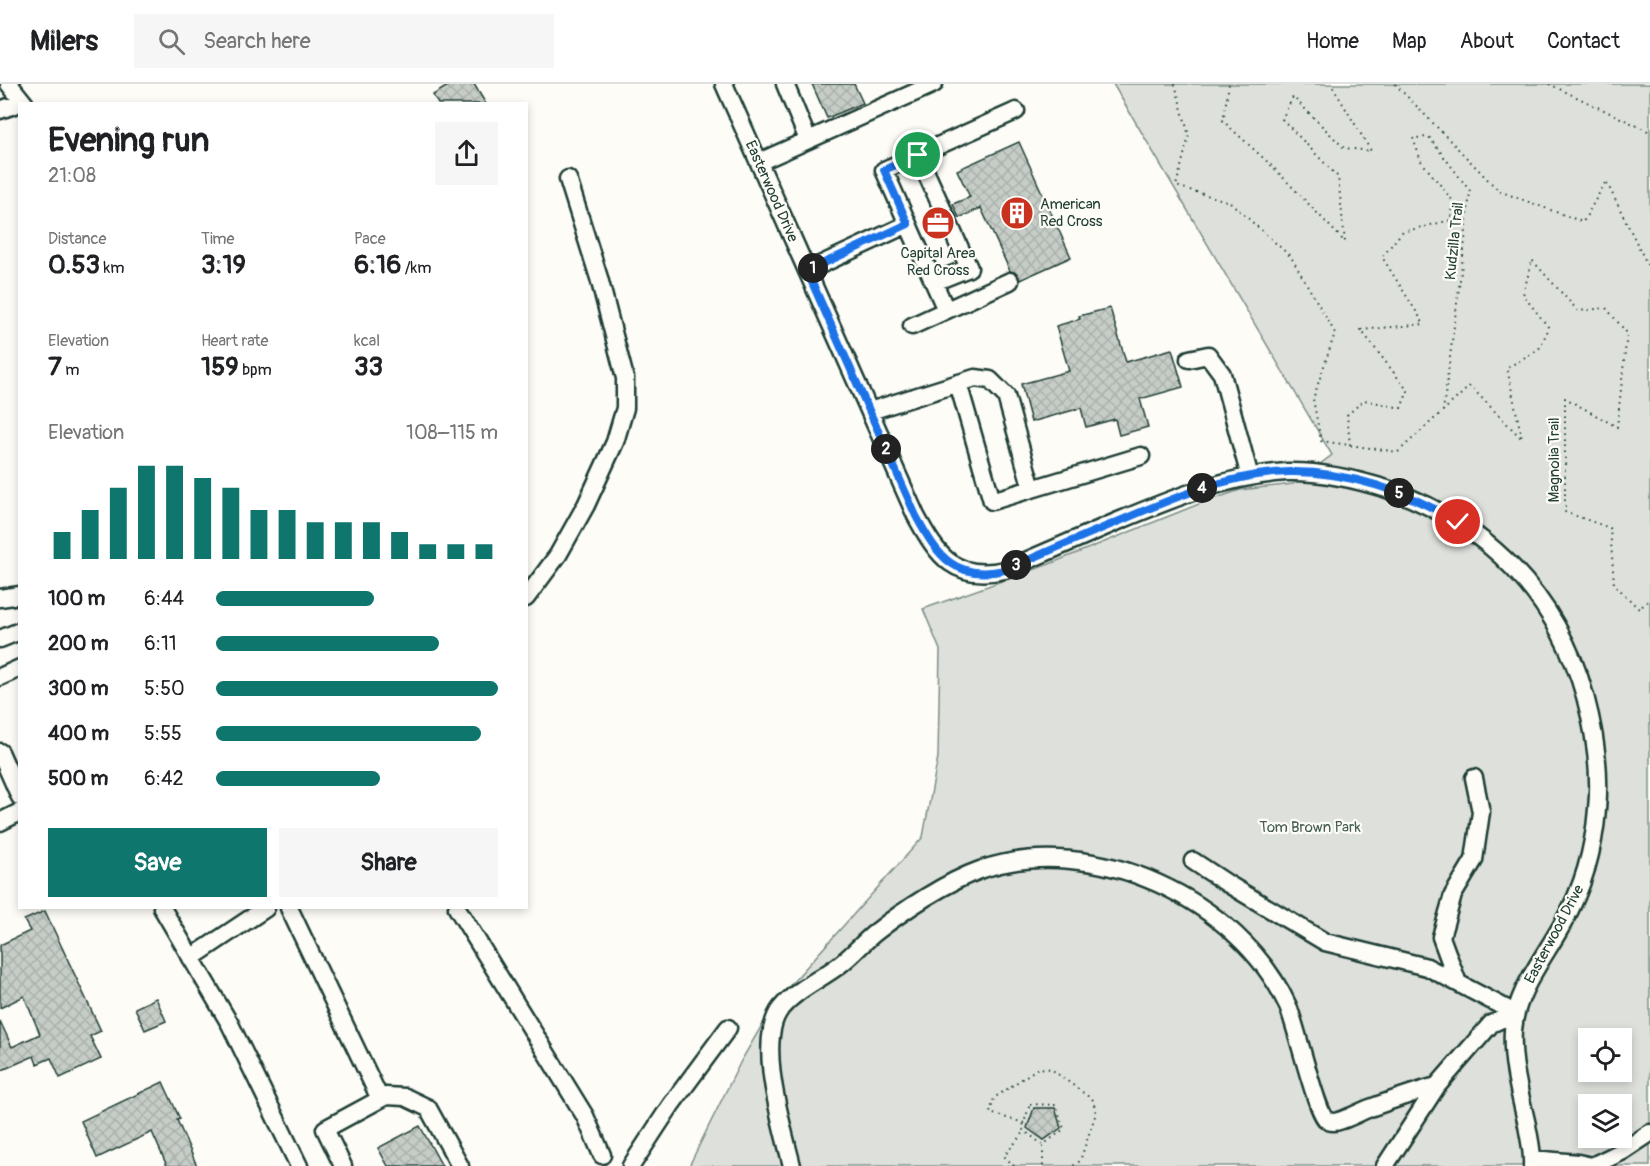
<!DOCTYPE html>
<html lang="en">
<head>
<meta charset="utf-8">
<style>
  :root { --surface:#fff; --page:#f6f6f6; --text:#202124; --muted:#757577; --line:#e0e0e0; --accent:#0f766e }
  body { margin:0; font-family:Pangolin,sans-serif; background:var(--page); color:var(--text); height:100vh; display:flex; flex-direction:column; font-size:22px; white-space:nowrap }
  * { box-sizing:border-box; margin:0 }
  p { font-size:20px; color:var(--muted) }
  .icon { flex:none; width:33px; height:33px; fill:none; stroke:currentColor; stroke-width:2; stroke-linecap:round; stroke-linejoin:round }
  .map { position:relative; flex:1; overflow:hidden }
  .panel { position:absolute; left:18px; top:18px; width:510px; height:807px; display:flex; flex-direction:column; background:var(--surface); border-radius:0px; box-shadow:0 3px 9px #0003 }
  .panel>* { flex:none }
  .controls { position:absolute; left:1578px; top:944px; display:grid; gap:12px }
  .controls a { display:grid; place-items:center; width:54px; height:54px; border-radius:0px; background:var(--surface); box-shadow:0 3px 9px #0003; font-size:30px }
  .pin { position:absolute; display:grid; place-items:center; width:51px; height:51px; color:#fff; margin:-26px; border:3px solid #fff; border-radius:50%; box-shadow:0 2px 6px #0007 }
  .km { position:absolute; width:30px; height:30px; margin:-15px; border-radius:50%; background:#222; color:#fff; font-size:16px; line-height:30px; text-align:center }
  .round { display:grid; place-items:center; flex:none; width:63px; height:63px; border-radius:0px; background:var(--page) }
  .overview { display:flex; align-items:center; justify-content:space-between; height:102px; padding:0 30px }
  h1 { font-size:33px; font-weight:800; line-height:45px }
  .metrics { display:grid; grid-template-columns:repeat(3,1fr); gap:9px; height:102px; padding:6px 30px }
  .metrics div { display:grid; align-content:center }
  .metrics b { font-size:26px; font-weight:800 }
  .metrics small { font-size:16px; font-weight:400 }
  .metrics p { font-size:16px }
  .chart { height:168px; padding:12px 30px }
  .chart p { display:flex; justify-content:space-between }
  .chart svg { width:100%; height:108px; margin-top:6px; stroke:var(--accent); stroke-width:6 }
  .cta { display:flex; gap:12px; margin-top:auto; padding:12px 30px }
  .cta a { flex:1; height:69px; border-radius:0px; background:var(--accent); color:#fff; font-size:24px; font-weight:800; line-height:69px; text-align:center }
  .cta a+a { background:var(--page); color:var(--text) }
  ul { padding:0 30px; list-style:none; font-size:20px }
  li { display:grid; grid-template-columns:96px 72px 1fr; align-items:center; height:45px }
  li i { height:15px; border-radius:8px; background:var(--accent) }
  header { display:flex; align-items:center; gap:36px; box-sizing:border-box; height:84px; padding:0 30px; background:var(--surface); border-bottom:2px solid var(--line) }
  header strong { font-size:28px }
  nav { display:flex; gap:33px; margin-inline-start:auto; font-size:21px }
  .search { width:420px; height:54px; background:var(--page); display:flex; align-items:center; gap:15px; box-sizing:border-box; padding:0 21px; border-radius:0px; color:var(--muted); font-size:22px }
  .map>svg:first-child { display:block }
  .park { fill:#dde0db; stroke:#7e8e88; stroke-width:1.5; fill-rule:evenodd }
  .building { fill:url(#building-cross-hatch); stroke:#1f3d34; stroke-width:1.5 }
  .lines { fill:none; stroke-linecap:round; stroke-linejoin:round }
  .minor-casing { stroke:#1f3d34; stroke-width:21 }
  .path { stroke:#1f3d34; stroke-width:2; stroke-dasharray:1.5 4.5; stroke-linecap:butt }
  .minor { stroke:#fdfcf7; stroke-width:16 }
  .route-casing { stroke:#fff; stroke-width:12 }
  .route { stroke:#1a73e8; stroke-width:8 }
  .labels { text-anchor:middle; stroke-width:4.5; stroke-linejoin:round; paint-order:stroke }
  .street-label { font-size:15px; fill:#1f3d34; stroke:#fdfcf7 }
  .poi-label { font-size:15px; fill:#1f3d34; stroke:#fdfcf7; text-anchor:start }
  .park-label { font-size:15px; fill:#455e55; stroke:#fdfcf7 }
</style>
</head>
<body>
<header>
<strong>Milers</strong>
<div class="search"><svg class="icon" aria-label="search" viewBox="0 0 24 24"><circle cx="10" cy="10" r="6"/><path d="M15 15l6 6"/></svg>Search here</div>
<nav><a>Home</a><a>Map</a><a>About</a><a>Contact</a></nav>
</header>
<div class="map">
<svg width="1650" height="1082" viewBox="0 0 1650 1082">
  <defs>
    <pattern id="building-cross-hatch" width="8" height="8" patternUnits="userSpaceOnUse" patternTransform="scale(1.5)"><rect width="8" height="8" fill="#c6cdc7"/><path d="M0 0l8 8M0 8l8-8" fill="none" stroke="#aab1ac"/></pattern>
  </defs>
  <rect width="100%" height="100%" fill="#fdfcf7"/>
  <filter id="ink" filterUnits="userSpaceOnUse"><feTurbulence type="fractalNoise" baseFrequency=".0167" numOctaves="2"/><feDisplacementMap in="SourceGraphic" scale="12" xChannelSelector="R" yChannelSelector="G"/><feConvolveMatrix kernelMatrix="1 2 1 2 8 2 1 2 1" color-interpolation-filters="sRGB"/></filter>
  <g filter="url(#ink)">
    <!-- park -->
    <path class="park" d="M 1113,0 L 1650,0 L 1650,1082 L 689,1082 L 741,977 L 776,917 L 923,753 L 938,673 L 940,566 L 923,525 L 1047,481 L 1199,420 L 1240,406 L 1293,400 L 1332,371 ZM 1588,954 L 1622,954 L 1622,987 L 1588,987 ZM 1588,1020 L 1622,1020 L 1622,1053 L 1588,1053 Z"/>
    <!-- building -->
    <path class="building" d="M 451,0 L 474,0 L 486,20 L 438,20 L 433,11 Z
      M 812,0 L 854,0 L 863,19 L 827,34 Z
      M 1019,58 L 1071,173 L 1020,196 L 1017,189 L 1010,187 L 981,124 L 959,134 L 953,120 L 970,113 L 957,86 Z
      M 1110,224 L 1126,278 L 1172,265 L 1183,303 L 1140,315 L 1148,343 L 1119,351 L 1115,335 L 1086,343 L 1081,324 L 1031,338 L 1021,300 L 1069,287 L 1056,242 L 1080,235 L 1079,232 Z
      M 45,827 L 101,947 L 90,952 L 101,975 L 60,994 L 51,974 L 37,980 L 34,972 L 0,987 L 0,937 L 12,963 L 40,950 L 24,912 L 0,924 L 0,861 L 30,847 L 24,836 Z
      M 156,914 L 166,937 L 145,946 L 135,924 Z
      M 163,998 L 180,1035 L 177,1036 L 197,1082 L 167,1082 L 152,1048 L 97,1074 L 81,1037 Z
      M 1034,1024 L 1055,1024 L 1061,1044 L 1044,1056 L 1027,1044 Z
      M 420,1042 L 442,1082 L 388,1082 L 378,1064 Z"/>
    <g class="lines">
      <!-- minor casing -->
      <g class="minor-casing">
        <path id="minor" d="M 9,0 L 25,20
          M 724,0 L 916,432 C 938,473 955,497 1005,486 C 1042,470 1079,454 1116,438 C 1171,415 1226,392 1287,388 C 1321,387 1355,395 1387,405 C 1486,439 1557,511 1585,612 C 1595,649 1601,686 1597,725 C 1594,764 1583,804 1563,839 C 1545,873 1516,906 1513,946 C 1511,978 1520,1010 1527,1041 C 1529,1054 1533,1068 1532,1082
          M 785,0 L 808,56
          M 0,26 L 23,18
          M 918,71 L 969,184 L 934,198
          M 759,78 L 934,0
          M 807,187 L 908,140
          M 946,226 L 884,86 L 1016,27
          M 912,242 L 1010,197
          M 1189,275 L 1208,271 L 1222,290 L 1250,393
          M 958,299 L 992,417 L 1141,372
          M 870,327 L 975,294 L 990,296 L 1006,312 L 1032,405
          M 0,514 L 20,511
          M 526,514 L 558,471 L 586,421 L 615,358 L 625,324 L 625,294 L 599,194 L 568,95
          M 0,555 L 20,547
          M 0,593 L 20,584
          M 0,668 L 20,713
          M 0,738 L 20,728
          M 1193,777 L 1228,800 L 1325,858 L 1427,883 L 1515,929
          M 162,824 L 230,940 L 299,1082
          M 289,824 L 380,1015
          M 457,824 L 585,1032 L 602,1071
          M 191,874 L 266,824
          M 1458,899 L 1441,853 L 1453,811 L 1474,776 L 1481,728 L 1474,694
          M 1532,1075 L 1578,1079 L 1592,1082
          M 343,1082 L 325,1045 L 386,1012 L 405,1013 L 428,1024 L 460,1082
          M 631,1082 L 671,1021 L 728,944
          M 792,1082 C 783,1044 755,957 781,924 C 796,906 819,896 838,882 C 852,872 862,859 876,848 C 904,826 946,798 980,786 C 1092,747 1239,815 1288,922 C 1296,941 1317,1031 1327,1036 C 1331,1039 1337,1038 1342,1036 C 1351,1033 1360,1028 1370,1024 C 1392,1016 1414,1008 1437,1002
          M 1385,1082 L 1437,1002 L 1491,940 L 1515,929
          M 1592,1082 L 1623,1067 L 1650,1049"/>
      </g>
      <!-- path -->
      <path class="path" d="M 1175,0 L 1189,52 L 1176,102 L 1230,118 L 1291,173 L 1335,249 L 1313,315 L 1321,357 L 1398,368 L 1470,302 L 1522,355 L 1507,284 L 1539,265 L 1549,244 L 1523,211 L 1532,176 L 1578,227 L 1606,224 L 1627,249 L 1617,343 L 1565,314 L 1565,428 L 1610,444 L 1614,500 L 1639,525 L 1650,515
        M 1229,0 L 1223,37 L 1273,83 L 1345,158 L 1338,93 L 1282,35 L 1293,13 L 1344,64 L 1371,67 L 1331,0
        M 1395,0 L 1499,107 L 1583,138 L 1606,97 L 1650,186
        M 1549,0 L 1650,48
        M 1350,361 L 1347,331 L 1364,316 L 1401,324 L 1408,307 L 1361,246 L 1424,240 L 1382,173 L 1402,148 L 1451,136 L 1453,117 L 1421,77 L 1413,54 L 1429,53 L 1470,107 L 1465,157 L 1443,327
        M 1030,1020 L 1056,1021 L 1064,1045 L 1043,1061 L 1022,1045 Z
        M 1024,1039 L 990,1029 L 994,1014 L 1038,984 L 1051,985 L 1093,1016 L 1096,1029 L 1080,1077 L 1073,1082
        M 1014,1082 L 1004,1072 L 1025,1047
        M 1043,1082 L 1043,1061"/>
      <!-- minor -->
      <use href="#minor" class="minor"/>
    </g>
  </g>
  <g class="lines" filter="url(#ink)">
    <!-- route casing -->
    <g class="route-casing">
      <path id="route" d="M 918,71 L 884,86 L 908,140 L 807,187 L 916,432 C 938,473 955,497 1005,486 C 1042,470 1078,454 1115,439 C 1170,415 1228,390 1289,388 C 1348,387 1408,408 1458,438"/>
    </g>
    <!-- route -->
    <use href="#route" class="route"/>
  </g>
  <!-- icons -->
  <defs>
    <g id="building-disc" transform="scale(1.725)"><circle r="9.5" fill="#c8321e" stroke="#fdfcf7"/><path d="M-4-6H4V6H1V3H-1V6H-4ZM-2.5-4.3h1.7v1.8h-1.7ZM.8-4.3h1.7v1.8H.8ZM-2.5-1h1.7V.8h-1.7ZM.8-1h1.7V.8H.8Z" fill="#fff"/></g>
    <g id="office-disc" transform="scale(1.725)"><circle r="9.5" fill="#c8321e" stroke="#fdfcf7"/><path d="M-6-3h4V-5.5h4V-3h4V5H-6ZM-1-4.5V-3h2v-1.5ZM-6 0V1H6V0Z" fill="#fff"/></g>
  </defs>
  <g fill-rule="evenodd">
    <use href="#building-disc" x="1017" y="129"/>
    <use href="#office-disc" x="938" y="139"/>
  </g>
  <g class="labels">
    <!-- street labels -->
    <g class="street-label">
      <text transform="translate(772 107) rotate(66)" y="5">Easterwood Drive</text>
      <text transform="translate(1454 157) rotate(-84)" y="5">Kudzilla Trail</text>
      <text transform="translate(1554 376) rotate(-90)" y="5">Magnolia Trail</text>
      <text transform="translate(1554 850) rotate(-62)" y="5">Easterwood Drive</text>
    </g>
    <!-- poi labels -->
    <g class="poi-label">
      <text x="1040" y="125">American<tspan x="1040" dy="17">Red Cross</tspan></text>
      <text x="938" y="174" text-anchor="middle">Capital Area<tspan x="938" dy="17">Red Cross</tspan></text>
    </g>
    <!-- park labels -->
    <g class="park-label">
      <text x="1310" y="748">Tom Brown Park</text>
    </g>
  </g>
</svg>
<div class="controls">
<a><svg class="icon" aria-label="locate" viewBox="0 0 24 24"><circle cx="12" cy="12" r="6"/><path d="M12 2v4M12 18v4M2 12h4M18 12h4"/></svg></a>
<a><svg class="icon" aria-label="layers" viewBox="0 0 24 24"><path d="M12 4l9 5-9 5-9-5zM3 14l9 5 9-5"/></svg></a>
</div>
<div class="pin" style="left:918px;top:71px;background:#1e9e55"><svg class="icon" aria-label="arrive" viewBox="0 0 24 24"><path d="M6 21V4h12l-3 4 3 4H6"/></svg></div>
<div class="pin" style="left:1458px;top:438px;background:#d93025"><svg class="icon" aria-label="check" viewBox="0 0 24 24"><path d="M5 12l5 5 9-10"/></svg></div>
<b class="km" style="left:813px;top:184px">1</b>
<b class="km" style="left:886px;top:365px">2</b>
<b class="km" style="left:1016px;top:481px">3</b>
<b class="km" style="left:1202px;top:404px">4</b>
<b class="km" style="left:1399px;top:409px">5</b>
<section class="panel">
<div class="overview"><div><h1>Evening run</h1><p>21:08</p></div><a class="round"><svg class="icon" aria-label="share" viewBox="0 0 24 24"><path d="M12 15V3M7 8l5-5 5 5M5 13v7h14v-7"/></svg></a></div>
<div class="metrics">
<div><p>Distance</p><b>0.53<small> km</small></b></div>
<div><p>Time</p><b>3:19</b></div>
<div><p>Pace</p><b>6:16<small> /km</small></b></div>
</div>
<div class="metrics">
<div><p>Elevation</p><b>7<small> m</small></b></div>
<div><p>Heart rate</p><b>159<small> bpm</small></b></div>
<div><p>kcal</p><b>33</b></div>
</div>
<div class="chart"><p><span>Elevation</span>108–115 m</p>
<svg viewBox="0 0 160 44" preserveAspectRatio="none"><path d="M5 44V33M15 44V24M25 44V15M35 44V6M45 44V6M55 44V11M65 44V15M75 44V24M85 44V24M95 44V29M105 44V29M115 44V29M125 44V33M135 44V38M145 44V38M155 44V38"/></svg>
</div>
<ul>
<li><b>100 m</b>6:44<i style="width:56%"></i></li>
<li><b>200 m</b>6:11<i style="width:79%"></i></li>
<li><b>300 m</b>5:50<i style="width:100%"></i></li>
<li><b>400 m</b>5:55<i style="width:94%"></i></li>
<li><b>500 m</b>6:42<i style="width:58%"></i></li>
</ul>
<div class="cta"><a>Save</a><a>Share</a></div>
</section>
</div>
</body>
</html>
